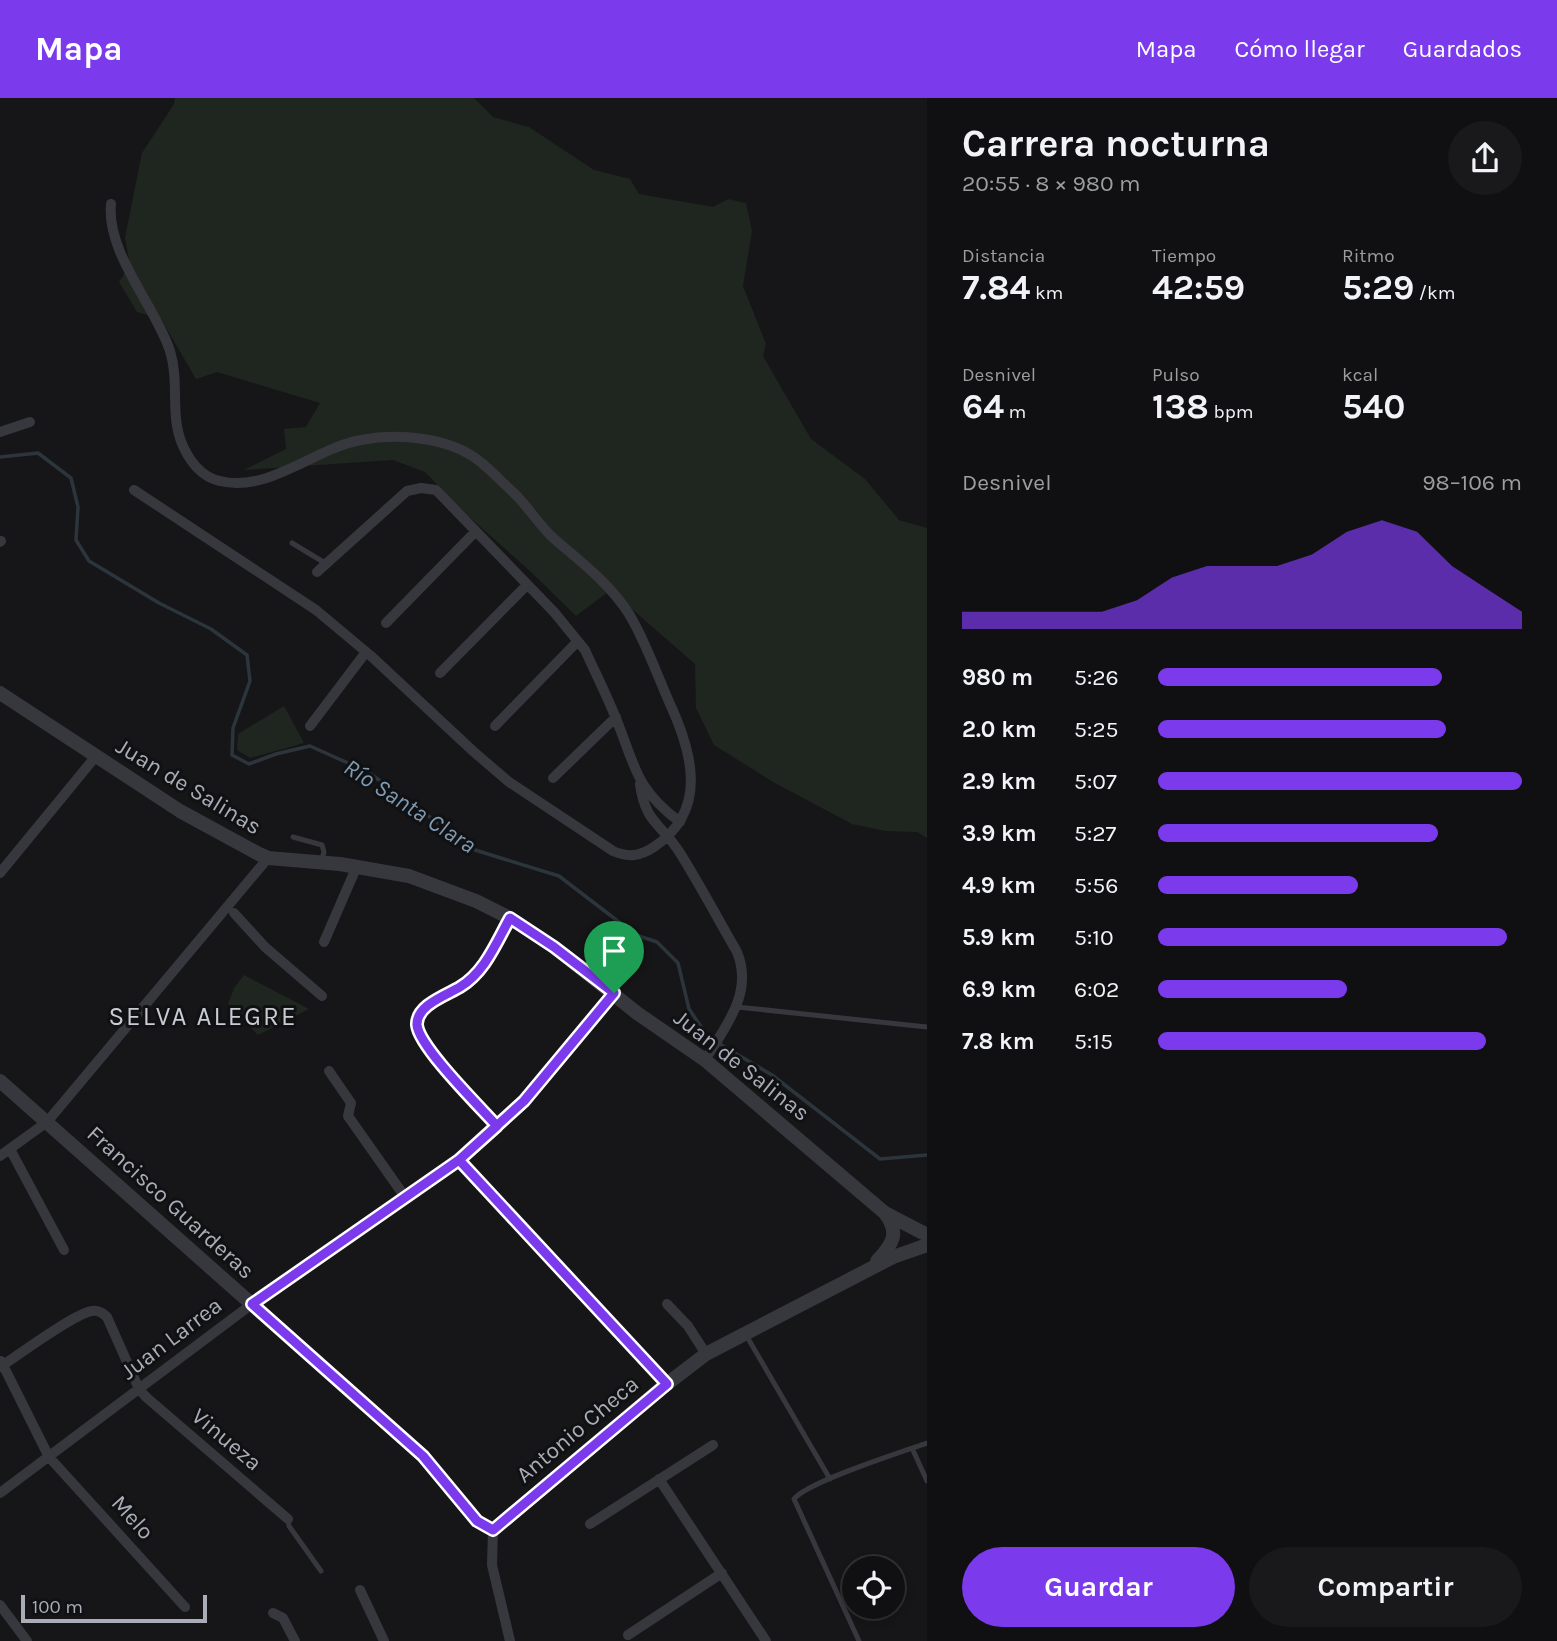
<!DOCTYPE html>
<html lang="es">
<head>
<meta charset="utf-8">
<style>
  :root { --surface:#101012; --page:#19191b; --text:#f1f3f6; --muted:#9c9d9f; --line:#303032; --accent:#7c3aed }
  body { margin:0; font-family:Karla,sans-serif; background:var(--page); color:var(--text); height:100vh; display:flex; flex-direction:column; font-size:26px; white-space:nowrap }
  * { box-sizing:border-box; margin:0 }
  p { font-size:23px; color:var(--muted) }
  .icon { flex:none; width:38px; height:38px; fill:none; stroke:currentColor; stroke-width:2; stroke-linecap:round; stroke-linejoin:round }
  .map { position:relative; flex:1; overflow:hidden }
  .side { display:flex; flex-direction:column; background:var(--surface); width:630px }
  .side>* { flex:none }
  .controls { position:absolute; left:842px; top:1458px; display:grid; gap:14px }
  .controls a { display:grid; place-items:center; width:63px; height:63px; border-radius:50%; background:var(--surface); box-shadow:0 4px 10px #0003,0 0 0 2px var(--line); font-size:35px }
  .scale { position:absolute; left:21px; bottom:18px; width:186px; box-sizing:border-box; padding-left:7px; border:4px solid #a8adb8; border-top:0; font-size:19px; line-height:24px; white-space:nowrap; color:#a8adb8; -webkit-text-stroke:5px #111113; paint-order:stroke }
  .pin { position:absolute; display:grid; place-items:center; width:60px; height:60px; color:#fff; margin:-72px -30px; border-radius:50% 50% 50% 0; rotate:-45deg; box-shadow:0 0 7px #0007 }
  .pin .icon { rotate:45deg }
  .round { display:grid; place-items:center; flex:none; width:74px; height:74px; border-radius:37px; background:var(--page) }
  .headline { display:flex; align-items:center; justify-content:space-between; height:119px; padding:0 35px }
  h1 { font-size:38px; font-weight:700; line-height:52px }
  .figures { display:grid; grid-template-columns:repeat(3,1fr); gap:10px; height:119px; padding:7px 35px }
  .figures div { display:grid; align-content:center }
  .figures b { font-size:35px; font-weight:700 }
  .figures small { font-size:19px; font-weight:400 }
  .figures p { font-size:19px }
  .chart { height:196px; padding:14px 35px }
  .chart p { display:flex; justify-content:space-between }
  .chart svg { width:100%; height:126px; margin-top:7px; fill:var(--accent); opacity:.7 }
  .cta { display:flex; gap:14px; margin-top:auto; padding:14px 35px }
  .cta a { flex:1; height:80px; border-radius:42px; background:var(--accent); color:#fff; font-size:28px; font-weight:700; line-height:80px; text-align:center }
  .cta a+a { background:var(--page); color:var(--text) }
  ul { padding:0 35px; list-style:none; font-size:23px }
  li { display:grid; grid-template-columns:112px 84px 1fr; align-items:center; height:52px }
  li i { height:18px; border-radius:9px; background:var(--accent) }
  header { display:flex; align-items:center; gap:42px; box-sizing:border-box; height:98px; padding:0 35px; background:var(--accent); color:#fff }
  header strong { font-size:33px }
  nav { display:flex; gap:38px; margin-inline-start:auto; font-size:24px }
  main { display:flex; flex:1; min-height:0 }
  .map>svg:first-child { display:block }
  .green { fill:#1e261f }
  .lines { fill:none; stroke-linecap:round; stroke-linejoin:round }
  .stream { stroke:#2c353c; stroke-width:3.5 }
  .service { stroke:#37383d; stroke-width:5 }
  .minor { stroke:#37383d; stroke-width:10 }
  .tertiary { stroke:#37383d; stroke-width:14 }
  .route-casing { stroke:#fff; stroke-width:14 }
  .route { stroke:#7c3aed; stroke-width:9 }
  .labels { text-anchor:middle; stroke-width:6; stroke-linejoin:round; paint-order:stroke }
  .street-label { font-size:23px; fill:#a8adb8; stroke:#111113 }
  .water-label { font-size:24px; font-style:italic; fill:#7f9bb3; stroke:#111113 }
  .quarter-label { font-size:26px; letter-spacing:2px; fill:#c9ccd4; stroke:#111113 }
</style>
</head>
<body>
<header>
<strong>Mapa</strong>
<nav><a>Mapa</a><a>Cómo llegar</a><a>Guardados</a></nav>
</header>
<main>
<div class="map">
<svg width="927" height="1543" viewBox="0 0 927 1543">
  <rect width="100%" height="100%" fill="#161618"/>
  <!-- green -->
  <path class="green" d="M 175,0 L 474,0 L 493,19 L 529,29 L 594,72 L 630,81 L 639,96 L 713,109 L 728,101 L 746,105 L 752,133 L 743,188 L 766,246 L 763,258 L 811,341 L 865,381 L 899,422 L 927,430 L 927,740 L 917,734 L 886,733 L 852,726 L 773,684 L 714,647 L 696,610 L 695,566 L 617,498 L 608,494 L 576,518 L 530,473 L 467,417 L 425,374 L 393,362 L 244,372 L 286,351 L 284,331 L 306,329 L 320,305 L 217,274 L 196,281 L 161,221 L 137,214 L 119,184 L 130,167 L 125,140 L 142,55 L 174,6 Z
    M 284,608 L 304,645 L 250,660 L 237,652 L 238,636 Z
    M 244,877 L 309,911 L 258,937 L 228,906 L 234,890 Z"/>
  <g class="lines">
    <!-- stream -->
    <path class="stream" d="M 0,359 L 38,355 L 71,380 L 78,409 L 76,442 L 89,463 L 159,505 L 211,531 L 247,557 L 250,583 L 233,630 L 232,657 L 249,666 L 276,656 L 310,648 L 368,674 L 475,752 L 559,778 L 636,837 L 657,844 L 678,865 L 689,911 L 708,939 L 772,977 L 880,1061 L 927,1057"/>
    <!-- service -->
    <path class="service" d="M 292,445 L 325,465
      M 293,739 L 322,747 L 324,754 L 321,764
      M 737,909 L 927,929
      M 746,1237 L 830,1381
      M 912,1350 L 927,1383
      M 288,1421 L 289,1428 L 321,1473
      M 859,1543 L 794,1401 C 807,1384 901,1354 927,1345"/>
    <!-- minor -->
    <path class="minor" d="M 111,106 C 106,155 156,209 170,253 C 181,289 167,322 187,356 C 194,368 205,380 220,383 C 269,395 315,350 361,342 C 397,335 448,339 478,362 C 491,372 503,385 515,396 C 528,409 538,425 551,438 C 578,462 609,484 629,516 C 645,542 657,577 670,606 C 693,656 708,713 654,749 C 640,758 629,760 613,753 L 509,684 L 474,654 L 371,558 L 316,512 L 134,392
      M 0,334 L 30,324
      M 0,444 L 1,443
      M 317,474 L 407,393 L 421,390 L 436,392 L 554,514 L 585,552 C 595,574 606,596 615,618 C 635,666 634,690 680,724
      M 386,525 L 475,434
      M 440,575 L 527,487
      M 310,628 L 366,554
      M 495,628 L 578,543
      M 553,680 L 616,619
      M 640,686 C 645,725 661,725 680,755 C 700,787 718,821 737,854 C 754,895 725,929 705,962
      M 0,775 L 96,658
      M 234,815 L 265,849 L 322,898
      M 324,844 L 357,768
      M 329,973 L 351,1005 L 348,1018 L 405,1099
      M 497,1028 C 481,1009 419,949 417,927 C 416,907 447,897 460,889 C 485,874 496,845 510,820
      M 10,1051 L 64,1152
      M 0,1058 L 47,1024 L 268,760
      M 459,1062 L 667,1285
      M 667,1206 L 688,1228 L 706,1256
      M 1,1263 L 49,1359 L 185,1509
      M 0,1269 C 17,1258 75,1215 92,1213 C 98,1212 103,1215 107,1219 L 139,1291 L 146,1299 L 288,1421
      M 659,1381 L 766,1543
      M 0,1395 L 252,1206 L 459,1062 L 524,1003 L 614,895
      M 590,1426 L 713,1347
      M 493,1432 L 492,1467 L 510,1543
      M 360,1492 L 384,1543
      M 0,1507 L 27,1543
      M 273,1515 L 283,1520 L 295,1543
      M 628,1537 L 722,1475"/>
    <!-- tertiary -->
    <path class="tertiary" d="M 0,595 L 180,713 L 259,756 L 268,760 L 340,766 L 409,778 L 476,803 L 510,820 L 554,849 L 637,915 L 705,962 L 885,1115 L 927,1137
      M 0,983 L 423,1358 L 477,1423 L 493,1432 L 659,1292 L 706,1256 L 893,1159 L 927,1147
      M 877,1163 C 893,1146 900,1135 885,1115"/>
  </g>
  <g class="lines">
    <!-- route casing -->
    <g class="route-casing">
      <path id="route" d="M 614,895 L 524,1003 L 459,1062 L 667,1286 L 493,1432 L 477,1423 L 423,1358 L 252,1206 L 459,1062 L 497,1028 C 480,1009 419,949 417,927 C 416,907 447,897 460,889 C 485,874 496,845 510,820 L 554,849 L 614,895"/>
    </g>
    <!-- route -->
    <use href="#route" class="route"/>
  </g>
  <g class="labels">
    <!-- street labels -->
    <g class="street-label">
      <text transform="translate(189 688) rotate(31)" y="8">Juan de Salinas</text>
      <text transform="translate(742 967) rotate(38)" y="8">Juan de Salinas</text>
      <text transform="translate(171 1104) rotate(42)" y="8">Francisco Guarderas</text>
      <text transform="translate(171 1240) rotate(-37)" y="8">Juan Larrea</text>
      <text transform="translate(577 1331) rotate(-40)" y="8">Antonio Checa</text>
      <text transform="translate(227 1341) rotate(40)" y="8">Vinueza</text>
      <text transform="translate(133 1419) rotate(48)" y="8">Melo</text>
    </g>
    <!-- water labels -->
    <g class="water-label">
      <text transform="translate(410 708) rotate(33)" y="8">Río Santa Clara</text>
    </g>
    <!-- quarter labels -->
    <g class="quarter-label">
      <text x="203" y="927">SELVA ALEGRE</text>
    </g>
  </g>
</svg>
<div class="controls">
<a><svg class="icon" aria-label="locate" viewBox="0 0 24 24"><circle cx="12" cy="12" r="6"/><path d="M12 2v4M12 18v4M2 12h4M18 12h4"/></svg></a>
</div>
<div class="scale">100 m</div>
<div class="pin" style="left:614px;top:895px;background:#1e9e55"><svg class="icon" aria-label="arrive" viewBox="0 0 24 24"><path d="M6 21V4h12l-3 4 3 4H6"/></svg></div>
</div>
<section class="side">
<div class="headline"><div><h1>Carrera nocturna</h1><p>20:55 · 8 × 980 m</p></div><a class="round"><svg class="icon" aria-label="share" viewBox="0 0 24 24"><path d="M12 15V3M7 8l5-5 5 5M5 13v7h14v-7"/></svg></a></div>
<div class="figures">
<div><p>Distancia</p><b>7.84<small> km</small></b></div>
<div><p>Tiempo</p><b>42:59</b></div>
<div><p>Ritmo</p><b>5:29<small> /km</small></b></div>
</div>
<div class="figures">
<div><p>Desnivel</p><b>64<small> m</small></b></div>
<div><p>Pulso</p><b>138<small> bpm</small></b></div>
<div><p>kcal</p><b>540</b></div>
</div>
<div class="chart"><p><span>Desnivel</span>98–106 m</p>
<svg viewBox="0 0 160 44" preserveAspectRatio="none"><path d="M0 44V38L10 38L20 38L30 38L40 38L50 34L60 26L70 22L80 22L90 22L100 18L110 10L120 6L130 10L140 22L150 30L160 38V44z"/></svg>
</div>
<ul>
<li><b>980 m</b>5:26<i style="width:78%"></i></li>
<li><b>2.0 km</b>5:25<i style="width:79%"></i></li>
<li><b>2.9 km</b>5:07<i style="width:100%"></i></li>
<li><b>3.9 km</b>5:27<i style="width:77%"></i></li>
<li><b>4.9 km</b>5:56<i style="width:55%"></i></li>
<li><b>5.9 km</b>5:10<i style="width:96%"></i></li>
<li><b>6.9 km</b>6:02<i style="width:52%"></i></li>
<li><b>7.8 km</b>5:15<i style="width:90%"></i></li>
</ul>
<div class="cta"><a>Guardar</a><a>Compartir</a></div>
</section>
</main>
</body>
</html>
